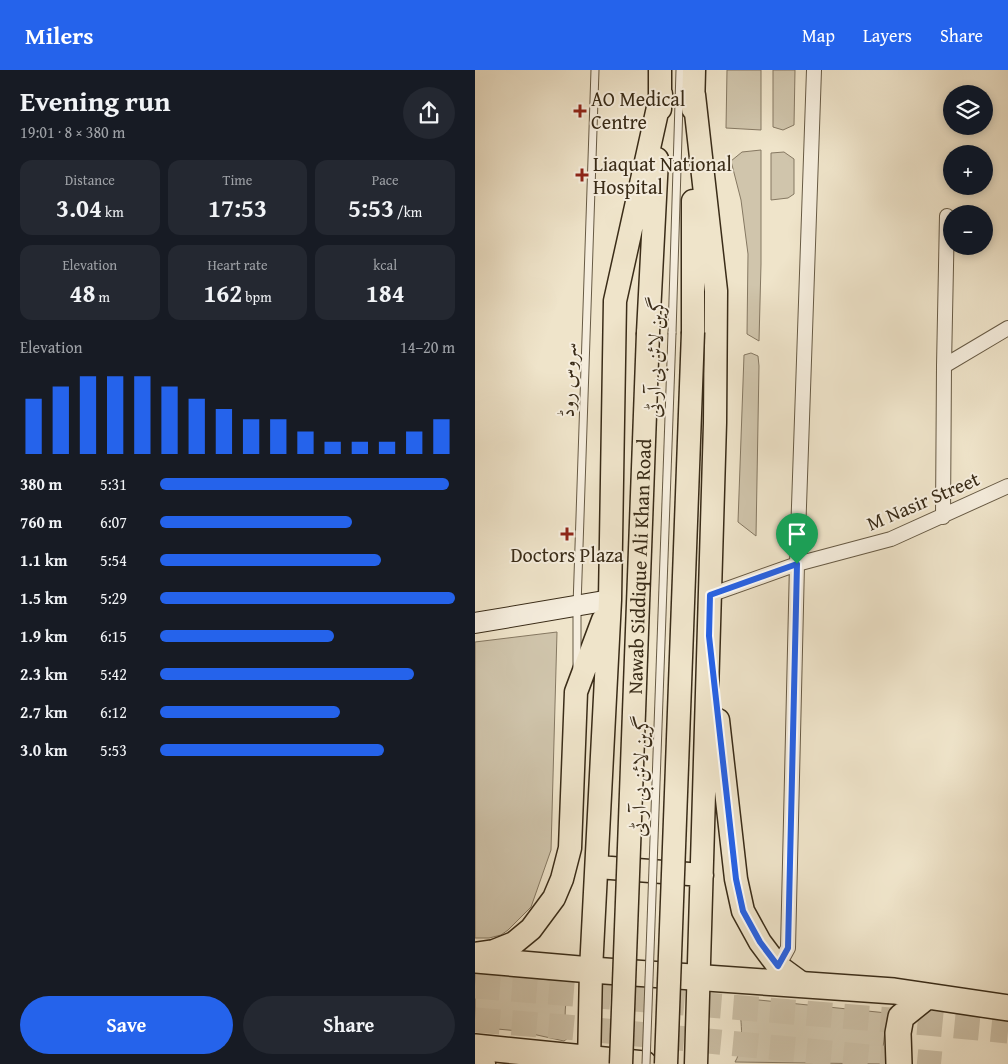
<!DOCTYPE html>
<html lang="en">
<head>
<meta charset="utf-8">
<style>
  :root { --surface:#171b24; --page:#242831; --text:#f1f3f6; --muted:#9ea1a6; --accent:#2563eb }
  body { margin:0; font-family:"Gentium Book Plus",Amiri,serif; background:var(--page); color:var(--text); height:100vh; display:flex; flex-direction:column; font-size:19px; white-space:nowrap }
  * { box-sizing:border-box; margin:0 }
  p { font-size:16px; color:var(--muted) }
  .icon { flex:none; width:28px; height:28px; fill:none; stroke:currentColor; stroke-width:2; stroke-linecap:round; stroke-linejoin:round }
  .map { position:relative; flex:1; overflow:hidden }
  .side { display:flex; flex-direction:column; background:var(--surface); width:475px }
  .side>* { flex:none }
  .controls { position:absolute; left:468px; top:15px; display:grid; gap:10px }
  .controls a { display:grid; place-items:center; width:50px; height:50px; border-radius:50%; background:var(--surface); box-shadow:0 2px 8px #0003; font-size:25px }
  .pin { position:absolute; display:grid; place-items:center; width:42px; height:42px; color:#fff; margin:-51px -21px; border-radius:50% 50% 50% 0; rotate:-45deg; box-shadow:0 0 5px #0007 }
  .pin .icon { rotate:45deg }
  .round { display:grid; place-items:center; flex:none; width:52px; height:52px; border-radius:26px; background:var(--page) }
  .summary { display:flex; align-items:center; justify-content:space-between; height:85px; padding:0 20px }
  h1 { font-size:28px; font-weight:700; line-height:38px }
  .stats { display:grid; grid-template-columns:repeat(3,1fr); gap:8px; height:85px; padding:5px 20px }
  .stats div { display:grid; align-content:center; border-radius:12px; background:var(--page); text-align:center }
  .stats b { font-size:25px; font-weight:700 }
  .stats small { font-size:14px; font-weight:400 }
  .stats p { font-size:14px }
  .chart { height:140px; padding:10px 20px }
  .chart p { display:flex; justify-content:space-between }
  .chart svg { width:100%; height:90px; margin-top:5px; stroke:var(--accent); stroke-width:6 }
  .button { display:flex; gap:10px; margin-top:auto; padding:10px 20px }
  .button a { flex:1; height:58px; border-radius:30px; background:var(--accent); color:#fff; font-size:20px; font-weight:700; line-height:58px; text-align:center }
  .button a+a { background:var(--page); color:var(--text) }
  ul { padding:0 20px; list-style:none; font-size:16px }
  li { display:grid; grid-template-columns:80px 60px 1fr; align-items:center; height:38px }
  li i { height:12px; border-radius:6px; background:var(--accent) }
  header { display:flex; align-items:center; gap:30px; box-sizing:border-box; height:70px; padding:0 25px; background:var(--accent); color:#fff }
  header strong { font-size:24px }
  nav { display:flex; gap:28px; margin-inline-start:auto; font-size:18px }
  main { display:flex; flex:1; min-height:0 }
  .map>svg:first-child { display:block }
  .green { fill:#d0c5ac; stroke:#857862 }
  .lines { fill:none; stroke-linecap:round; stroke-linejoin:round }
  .highway-tunnel { stroke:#cbbfa6; stroke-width:25; stroke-dasharray:25 12; stroke-linecap:butt }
  .lane-casing { stroke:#675a44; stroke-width:9 }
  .street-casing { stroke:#675a44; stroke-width:16 }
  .secondary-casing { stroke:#3a2c18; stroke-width:22 }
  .primary-casing { stroke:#3a2c18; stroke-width:25 }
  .highway-casing { stroke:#3a2c18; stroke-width:28 }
  .lane { stroke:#f5eddd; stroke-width:7 }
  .street { stroke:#f5eddd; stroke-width:14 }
  .secondary { stroke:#f5eddd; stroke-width:20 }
  .primary { stroke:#efe4ca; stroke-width:22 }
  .highway { stroke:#efe4ca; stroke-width:25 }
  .lane-bridge-casing { stroke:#675a44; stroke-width:9; stroke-linecap:butt }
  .primary-bridge-casing { stroke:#3a2c18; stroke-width:25; stroke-linecap:butt }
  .lane-bridge { stroke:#f5eddd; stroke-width:7 }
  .primary-bridge { stroke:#efe4ca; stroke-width:22 }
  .route-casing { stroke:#fff; stroke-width:10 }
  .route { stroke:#2563eb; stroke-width:6 }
  .poi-dot { fill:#8f2418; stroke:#f5eddd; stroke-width:2 }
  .labels { text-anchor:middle; stroke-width:4; stroke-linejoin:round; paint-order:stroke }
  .poi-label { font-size:20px; fill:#3a2c18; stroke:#f5eddd; text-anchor:start }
  .street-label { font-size:20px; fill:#3a2c18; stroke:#f5eddd }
</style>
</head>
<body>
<header>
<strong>Milers</strong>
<nav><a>Map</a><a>Layers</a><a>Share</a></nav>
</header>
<main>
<section class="side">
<div class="summary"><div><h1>Evening run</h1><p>19:01 · 8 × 380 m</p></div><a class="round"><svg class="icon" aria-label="share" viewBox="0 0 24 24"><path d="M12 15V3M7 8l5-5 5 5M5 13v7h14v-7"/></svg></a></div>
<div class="stats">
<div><p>Distance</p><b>3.04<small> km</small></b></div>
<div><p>Time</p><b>17:53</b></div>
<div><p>Pace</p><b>5:53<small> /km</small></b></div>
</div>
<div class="stats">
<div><p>Elevation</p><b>48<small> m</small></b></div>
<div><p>Heart rate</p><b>162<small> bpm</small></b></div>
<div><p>kcal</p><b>184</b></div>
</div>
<div class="chart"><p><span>Elevation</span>14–20 m</p>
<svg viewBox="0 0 160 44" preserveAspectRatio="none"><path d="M5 44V17M15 44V11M25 44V6M35 44V6M45 44V6M55 44V11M65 44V17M75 44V22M85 44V27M95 44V27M105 44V33M115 44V38M125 44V38M135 44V38M145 44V33M155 44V27"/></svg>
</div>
<ul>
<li><b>380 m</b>5:31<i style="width:98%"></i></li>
<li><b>760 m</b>6:07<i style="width:65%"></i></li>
<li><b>1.1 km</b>5:54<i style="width:75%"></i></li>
<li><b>1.5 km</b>5:29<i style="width:100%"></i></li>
<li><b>1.9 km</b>6:15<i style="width:59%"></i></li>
<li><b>2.3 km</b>5:42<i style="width:86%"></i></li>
<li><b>2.7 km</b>6:12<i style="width:61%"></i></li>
<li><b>3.0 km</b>5:53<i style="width:76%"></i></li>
</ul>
<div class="button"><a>Save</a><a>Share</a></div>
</section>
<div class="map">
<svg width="533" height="994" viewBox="0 0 533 994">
  <rect width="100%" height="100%" fill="#efe4ca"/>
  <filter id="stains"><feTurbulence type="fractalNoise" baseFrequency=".004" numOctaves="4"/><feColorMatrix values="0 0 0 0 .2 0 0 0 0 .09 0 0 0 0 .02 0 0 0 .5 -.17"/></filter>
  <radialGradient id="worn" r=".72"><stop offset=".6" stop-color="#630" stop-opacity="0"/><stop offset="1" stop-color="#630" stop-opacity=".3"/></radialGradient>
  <!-- green -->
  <path class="green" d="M 252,0 L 286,0 L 286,60 L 251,58 Z
    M 298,0 L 320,0 L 319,55 L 308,60 L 298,57 Z
    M 286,80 L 286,194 L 284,271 L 272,264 L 273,184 L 266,130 L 256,91 L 267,82 Z
    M 309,82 L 319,89 L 319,124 L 313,128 L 296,130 L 296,83 Z
    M 276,283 L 283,286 L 284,296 L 281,466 L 263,452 L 269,285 Z
    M 82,562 L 76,780 L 56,837 L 33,860 L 26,865 L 14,868 L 0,868 L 0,572 Z
    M 0,902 L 95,912 C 90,934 88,946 93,968 L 89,971 L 44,961 L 0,957 Z
    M 264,928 L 412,943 L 408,978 L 410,994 L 260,992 C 271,973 265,949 264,928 Z"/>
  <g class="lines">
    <!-- highway-tunnel -->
    <path class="highway-tunnel" d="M 0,916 L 452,953 L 533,961
      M 0,950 L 91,957 L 466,994"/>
    <!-- lane casing -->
    <g class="lane-casing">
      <path id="lane" d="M 197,263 L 205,0
        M 102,597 L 102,536 L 120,0"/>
    </g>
    <!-- street casing -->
    <g class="street-casing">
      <path id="street" d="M 469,296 L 533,258
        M 468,447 L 469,296 L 472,146
        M 235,525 L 322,494 L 416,469 L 533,416
        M 303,896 L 313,878 L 322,494 L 339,0"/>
    </g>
    <!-- secondary casing -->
    <g class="secondary-casing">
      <path id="secondary" d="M 0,553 L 135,530"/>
    </g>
    <!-- primary casing -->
    <g class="primary-casing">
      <path id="primary" d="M 219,25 L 241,221 L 240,353 L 221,994
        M 185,39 L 185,0
        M 218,39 L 219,0
        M 218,262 L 218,131
        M 173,263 L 182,89
        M 243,650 L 261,809 L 268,841 L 285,872 L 303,896 L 329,915
        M 123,797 L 227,805
        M 0,884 L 19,881 L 39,873 L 56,859 L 79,828 L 87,809 L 95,778 L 101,622 L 128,550
        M 0,988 L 9,994
        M 114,994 L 116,900 L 135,530 L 140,231 L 186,24"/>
    </g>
    <!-- highway casing -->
    <g class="highway-casing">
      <path id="highway" d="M 0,890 L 116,900 L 419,921 L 533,938
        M 0,977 L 169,994
        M 424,994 L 423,963 L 426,947 L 452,926"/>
    </g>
    <!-- lane -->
    <use href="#lane" class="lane"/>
    <!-- street -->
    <use href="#street" class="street"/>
    <!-- secondary -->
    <use href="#secondary" class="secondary"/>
    <!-- primary -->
    <use href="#primary" class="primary"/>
    <!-- highway -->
    <use href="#highway" class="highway"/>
    <!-- lane-bridge casing -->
    <g class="lane-bridge-casing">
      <path id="lane-bridge" d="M 171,994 L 197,263"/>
    </g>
    <!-- primary-bridge casing -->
    <g class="primary-bridge-casing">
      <g id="primary-bridge">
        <path id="s1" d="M 146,994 L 173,263"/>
        <path d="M 191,994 L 218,262"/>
      </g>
    </g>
    <!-- lane-bridge -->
    <use href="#lane-bridge" class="lane-bridge"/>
    <!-- primary-bridge -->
    <use href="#primary-bridge" class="primary-bridge"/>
  </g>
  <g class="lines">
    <!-- route casing -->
    <g class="route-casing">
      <path id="route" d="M 322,494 L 313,878 L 303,896 L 285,872 L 268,841 L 261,809 L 234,566 L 235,525 Z"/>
    </g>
    <!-- route -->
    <use href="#route" class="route"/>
  </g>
  <!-- markers -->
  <g class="poi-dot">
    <path d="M102.5 33.5h5v5h5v5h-5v5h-5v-5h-5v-5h5z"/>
    <path d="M104.5 97.5h5v5h5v5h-5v5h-5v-5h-5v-5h5z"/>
    <path d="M89.5 456.5h5v5h5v5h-5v5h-5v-5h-5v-5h5z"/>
  </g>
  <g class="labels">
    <!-- poi labels -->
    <g class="poi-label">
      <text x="116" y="36">AO Medical<tspan x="116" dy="23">Centre</tspan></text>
      <text x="118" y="101">Liaquat National<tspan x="118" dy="23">Hospital</tspan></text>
      <text x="92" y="492" text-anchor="middle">Doctors Plaza</text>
    </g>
    <!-- street labels -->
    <g class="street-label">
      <text transform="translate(180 287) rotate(-88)" y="7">گرین لائن بی آر ٹی</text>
      <text transform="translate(93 310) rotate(-88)" y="7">سروس روڈ</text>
      <text transform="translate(448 431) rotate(-23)" y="7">M Nasir Street</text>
      <text dy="7" stroke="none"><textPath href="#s1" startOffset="498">Nawab Siddique Ali Khan Road</textPath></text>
      <text transform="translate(165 706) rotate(-88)" y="7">گرین لائن بی آر ٹی</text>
    </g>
  </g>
  <rect width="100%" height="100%" filter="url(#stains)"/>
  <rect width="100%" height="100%" fill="url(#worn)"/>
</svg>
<div class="controls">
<a><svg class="icon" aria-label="layers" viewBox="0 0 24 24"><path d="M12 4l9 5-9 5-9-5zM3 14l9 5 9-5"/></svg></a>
<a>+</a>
<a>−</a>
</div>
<div class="pin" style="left:322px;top:494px;background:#1e9e55"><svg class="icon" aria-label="arrive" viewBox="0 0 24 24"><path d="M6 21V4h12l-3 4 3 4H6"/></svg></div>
</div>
</main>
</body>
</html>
